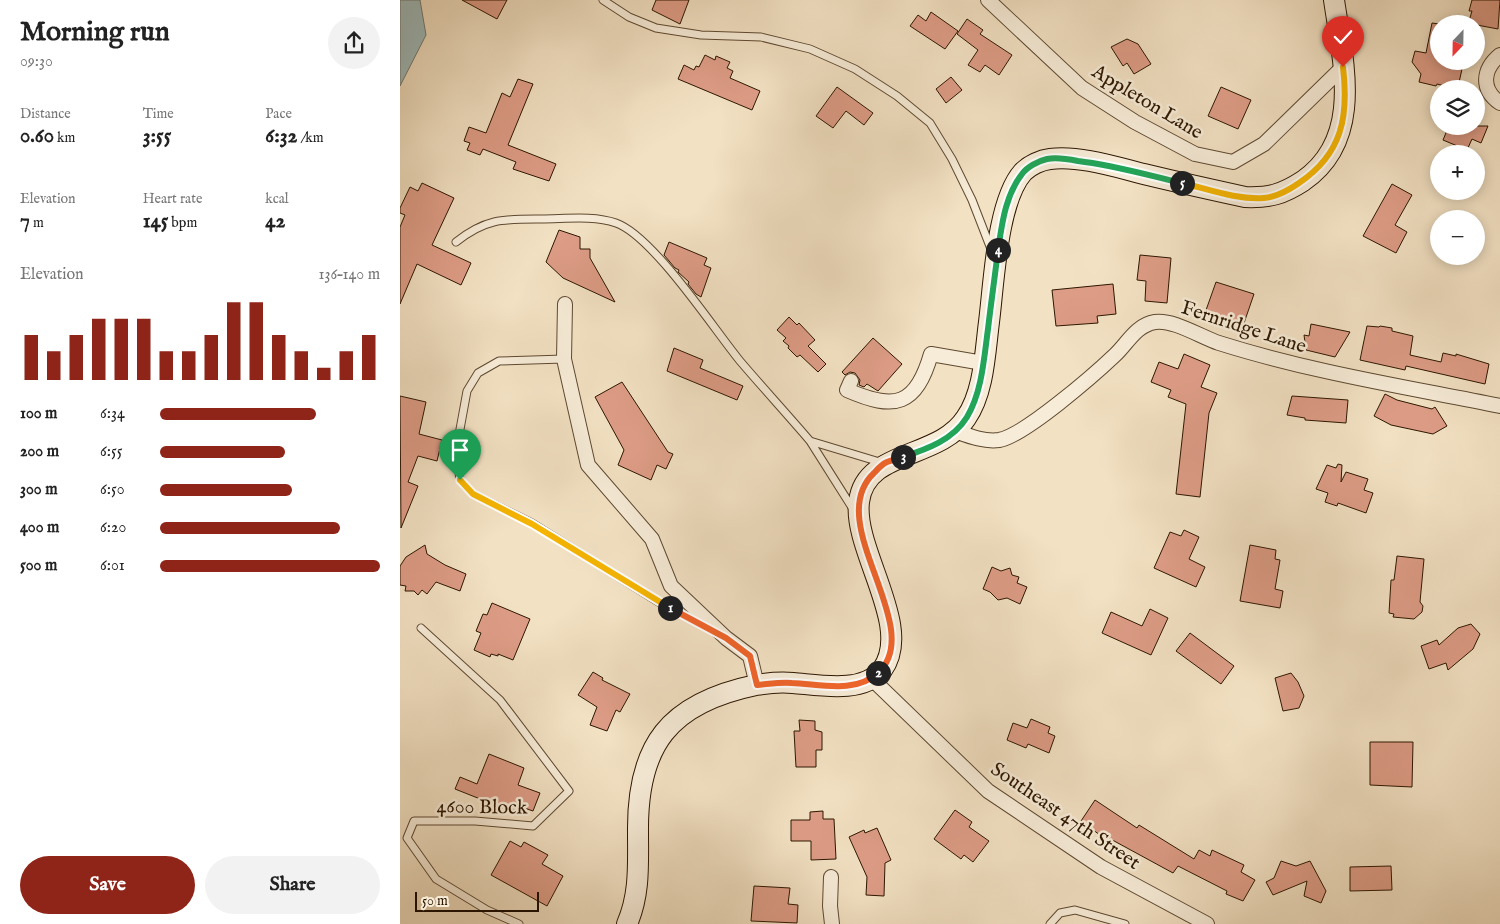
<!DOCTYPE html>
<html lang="en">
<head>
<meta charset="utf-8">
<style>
  :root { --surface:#fff; --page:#f2f2f2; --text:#222; --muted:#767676; --accent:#8f2418 }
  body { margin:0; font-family:"IM FELL English",serif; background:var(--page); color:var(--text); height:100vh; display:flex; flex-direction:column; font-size:19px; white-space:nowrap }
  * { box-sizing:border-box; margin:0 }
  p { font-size:16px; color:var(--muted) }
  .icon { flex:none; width:28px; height:28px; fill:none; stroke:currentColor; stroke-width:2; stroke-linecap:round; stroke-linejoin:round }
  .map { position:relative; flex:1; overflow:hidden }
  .drawer { display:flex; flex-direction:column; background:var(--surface); width:400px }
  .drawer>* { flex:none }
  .needle { width:32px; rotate:202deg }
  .tools { position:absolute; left:1030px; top:15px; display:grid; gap:10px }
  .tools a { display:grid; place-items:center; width:55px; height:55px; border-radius:50%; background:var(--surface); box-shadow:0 2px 12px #0003; font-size:25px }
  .scale { position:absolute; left:15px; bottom:12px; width:124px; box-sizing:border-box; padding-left:5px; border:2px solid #2d1600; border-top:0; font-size:14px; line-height:18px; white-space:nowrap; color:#2d1600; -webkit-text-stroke:4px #f7ecd8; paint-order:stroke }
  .pin { position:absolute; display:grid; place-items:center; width:42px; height:42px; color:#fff; margin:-51px -21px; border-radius:50% 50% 50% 0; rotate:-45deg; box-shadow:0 0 5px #0007 }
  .pin .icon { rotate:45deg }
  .km { position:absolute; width:25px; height:25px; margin:-12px; border-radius:50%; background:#222; color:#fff; font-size:14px; line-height:25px; text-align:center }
  .round { display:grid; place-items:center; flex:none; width:52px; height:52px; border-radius:26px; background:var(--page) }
  .headline { display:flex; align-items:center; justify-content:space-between; height:85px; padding:0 20px }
  h1 { font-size:28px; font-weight:700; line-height:38px }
  .stats { display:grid; grid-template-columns:repeat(3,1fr); gap:8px; height:85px; padding:5px 20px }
  .stats div { display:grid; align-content:center }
  .stats b { font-size:21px; font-weight:700 }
  .stats small { font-size:14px; font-weight:400 }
  .stats p { font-size:14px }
  .chart { height:140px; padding:10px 20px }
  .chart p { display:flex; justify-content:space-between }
  .chart svg { width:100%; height:90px; margin-top:5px; stroke:var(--accent); stroke-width:6 }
  .action { display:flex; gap:10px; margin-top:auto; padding:10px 20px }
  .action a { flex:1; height:58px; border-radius:30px; background:var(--accent); color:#fff; font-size:20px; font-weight:700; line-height:58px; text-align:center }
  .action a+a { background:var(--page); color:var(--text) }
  ul { padding:0 20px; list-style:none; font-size:16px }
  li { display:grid; grid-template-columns:80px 60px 1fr; align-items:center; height:38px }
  li i { height:12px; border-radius:6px; background:var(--accent) }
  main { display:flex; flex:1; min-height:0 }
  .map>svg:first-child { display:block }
  .water { fill:#9ebbbc; stroke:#717971 }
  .building { fill:#dd9c86; stroke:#2d1600 }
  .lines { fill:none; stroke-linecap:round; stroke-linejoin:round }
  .lane-casing { stroke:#5e4931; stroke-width:9 }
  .street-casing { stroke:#5e4931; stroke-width:16 }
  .secondary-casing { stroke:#2d1600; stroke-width:22 }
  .lane { stroke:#f7ecd8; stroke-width:7 }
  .street { stroke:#f7ecd8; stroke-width:14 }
  .secondary { stroke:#f7ecd8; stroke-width:20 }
  .split-1-casing { stroke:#fff; stroke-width:10 }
  .split-2-casing { stroke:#fff; stroke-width:10 }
  .split-3-casing { stroke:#fff; stroke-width:10 }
  .split-4-casing { stroke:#fff; stroke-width:10 }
  .split-5-casing { stroke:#fff; stroke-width:10 }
  .split-6-casing { stroke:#fff; stroke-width:10 }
  .split-1 { stroke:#f5b400; stroke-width:6 }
  .split-2 { stroke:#f0652b; stroke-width:6 }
  .split-3 { stroke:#f0652b; stroke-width:6 }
  .split-4 { stroke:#22a559; stroke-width:6 }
  .split-5 { stroke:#22a559; stroke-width:6 }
  .split-6 { stroke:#f5b400; stroke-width:6 }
  .labels { text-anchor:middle; stroke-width:5; stroke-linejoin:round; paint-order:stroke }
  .street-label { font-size:20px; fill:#2d1600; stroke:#f7ecd8 }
</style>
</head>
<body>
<main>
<section class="drawer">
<div class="headline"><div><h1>Morning run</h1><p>09:30</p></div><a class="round"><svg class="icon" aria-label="share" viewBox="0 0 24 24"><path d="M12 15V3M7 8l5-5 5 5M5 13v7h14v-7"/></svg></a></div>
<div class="stats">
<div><p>Distance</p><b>0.60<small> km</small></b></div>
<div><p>Time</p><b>3:55</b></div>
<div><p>Pace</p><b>6:32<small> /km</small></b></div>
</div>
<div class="stats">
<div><p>Elevation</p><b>7<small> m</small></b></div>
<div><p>Heart rate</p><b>145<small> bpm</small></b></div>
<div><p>kcal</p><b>42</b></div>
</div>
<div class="chart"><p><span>Elevation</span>136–140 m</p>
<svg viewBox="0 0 160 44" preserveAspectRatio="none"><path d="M5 44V22M15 44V30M25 44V22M35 44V14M45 44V14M55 44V14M65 44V30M75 44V30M85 44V22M95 44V6M105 44V6M115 44V22M125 44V30M135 44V38M145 44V30M155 44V22"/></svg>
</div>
<ul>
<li><b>100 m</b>6:34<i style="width:71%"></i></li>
<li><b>200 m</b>6:55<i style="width:57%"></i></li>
<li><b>300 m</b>6:50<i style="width:60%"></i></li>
<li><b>400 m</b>6:20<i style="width:82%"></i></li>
<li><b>500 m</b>6:01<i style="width:100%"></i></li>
</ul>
<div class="action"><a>Save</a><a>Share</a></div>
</section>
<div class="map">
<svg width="1100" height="924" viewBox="0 0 1100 924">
  <rect width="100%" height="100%" fill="#f2e1c3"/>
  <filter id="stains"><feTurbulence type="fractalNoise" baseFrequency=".004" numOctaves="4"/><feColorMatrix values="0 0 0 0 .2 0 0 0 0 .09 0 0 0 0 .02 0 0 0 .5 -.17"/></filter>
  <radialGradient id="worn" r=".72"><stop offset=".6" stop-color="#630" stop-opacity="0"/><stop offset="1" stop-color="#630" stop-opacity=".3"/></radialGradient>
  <!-- water -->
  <path class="water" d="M 0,0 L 20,0 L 26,35 L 0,86 Z"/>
  <!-- building -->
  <path class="building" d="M 62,0 L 107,0 L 97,19 Z
    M 256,0 L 289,0 L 280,24 L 252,10 Z
    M 1072,0 L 1100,0 L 1098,29 L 1077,25 L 1069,21 L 1072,11 L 1069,11 Z
    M 531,12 L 558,31 L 545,49 L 510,26 L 518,15 L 526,21 Z
    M 567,19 L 583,30 L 580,34 L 612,55 L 599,75 L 585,65 L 580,72 L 568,65 L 578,50 L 557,34 Z
    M 1032,23 L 1039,24 L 1039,61 L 1060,61 L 1059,68 L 1062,69 L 1058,87 L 1046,84 L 1045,86 L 1037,84 L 1036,86 L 1019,82 L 1021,74 L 1012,62 L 1015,51 L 1026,53 Z
    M 727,39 L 738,44 L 751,64 L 734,74 L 727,63 L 723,66 L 711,47 Z
    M 305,55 L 315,60 L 316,56 L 330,62 L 327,68 L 333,71 L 330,78 L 360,91 L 352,110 L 278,79 L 284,65 L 294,70 L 296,66 L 299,67 Z
    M 551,77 L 562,90 L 546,103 L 536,89 Z
    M 118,79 L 133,84 L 108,145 L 156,164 L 149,181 L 113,169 L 116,162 L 83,149 L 80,155 L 67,150 L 70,143 L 64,141 L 69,127 L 86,133 L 102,93 L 110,97 Z
    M 437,87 L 473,113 L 464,125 L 446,111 L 433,128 L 416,116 Z
    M 821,87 L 851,100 L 838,129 L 808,116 Z
    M 1043,126 L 1088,126 L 1081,143 L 1072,139 L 1067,150 L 1043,140 L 1048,128 Z
    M 22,183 L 54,198 L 32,245 L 71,263 L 61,285 L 17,264 L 0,304 L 0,227 L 5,215 L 0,213 L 0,208 L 10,187 L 18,191 Z
    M 992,184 L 1012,195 L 995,225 L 1007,232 L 996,253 L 963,236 Z
    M 159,230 L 180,237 L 180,249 L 190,249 L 190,258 L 215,302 L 163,278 L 146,262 Z
    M 269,242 L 307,258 L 304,265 L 311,268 L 301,297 L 296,294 L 288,284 L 289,282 L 278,272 L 279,270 L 275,268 L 264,255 Z
    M 740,255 L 771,258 L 767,303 L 745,301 L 746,281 L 737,280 Z
    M 816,282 L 854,294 L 843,326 L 805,313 Z
    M 713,284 L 716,314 L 697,316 L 698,323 L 656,326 L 652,290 Z
    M 389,317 L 397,325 L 399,323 L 415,340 L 408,346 L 426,364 L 418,372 L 400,355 L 397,357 L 388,348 L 389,346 L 383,341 L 386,338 L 377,330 Z
    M 911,324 L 950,332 L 935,357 L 906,350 L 904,335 L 909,336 Z
    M 967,326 L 979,327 L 980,326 L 992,328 L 992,331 L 1013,336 L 1010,355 L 1041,362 L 1043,353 L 1056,356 L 1056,354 L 1089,364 L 1085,384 L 1006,366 L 1005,370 L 960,360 Z
    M 473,338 L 502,364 L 478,391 L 467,384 L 464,387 L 459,385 L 460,380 L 455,373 L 450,372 L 445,375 L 442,372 Z
    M 274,348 L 303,360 L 300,368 L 343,386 L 337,400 L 267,371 Z
    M 784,354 L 810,365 L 801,387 L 817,393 L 809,413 L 800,497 L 776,494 L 786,404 L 768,397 L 771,390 L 751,382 L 759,362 L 778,369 Z
    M 222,382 L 268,452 L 273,454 L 266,469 L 257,465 L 251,480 L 218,465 L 224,450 L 195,397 Z
    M 985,394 L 997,400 L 1032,409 L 1035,407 L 1047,426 L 1033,434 L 991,425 L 974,416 Z
    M 0,396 L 26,402 L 19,434 L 42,440 L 37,461 L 18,456 L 8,482 L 18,486 L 1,528 Z
    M 892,396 L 948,400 L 946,423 L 905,420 L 905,418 L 887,415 Z
    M 938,464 L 942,465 L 941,482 L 946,472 L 968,479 L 964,490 L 973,493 L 966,513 L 938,503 L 937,506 L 925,502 L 928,493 L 916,489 L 927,465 L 936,468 Z
    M 784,530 L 799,537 L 789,559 L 805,567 L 796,587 L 754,568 L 770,532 L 781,536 Z
    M 25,545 L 27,554 L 45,565 L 66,574 L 60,591 L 36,582 L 27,594 L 22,590 L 18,595 L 14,591 L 5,591 L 6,586 L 0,585 L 0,566 L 6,557 Z
    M 850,545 L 876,550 L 875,559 L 880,560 L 875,589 L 883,591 L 880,608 L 840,601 Z
    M 997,556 L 1024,559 L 1020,602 L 1023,606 L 1022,612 L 1014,619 L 993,617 L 994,614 L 989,613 L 991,580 L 994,580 Z
    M 592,567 L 601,571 L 610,568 L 612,575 L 619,577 L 617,583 L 627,587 L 620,604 L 607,598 L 598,600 L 590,592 L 583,589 Z
    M 92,603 L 130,619 L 113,660 L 98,654 L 98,656 L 91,654 L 90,657 L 74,650 L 81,633 L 76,631 L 83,614 L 87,615 Z
    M 750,609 L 768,618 L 751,655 L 702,633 L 711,612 L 742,626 Z
    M 1071,624 L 1080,634 L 1073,649 L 1048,670 L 1046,663 L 1029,669 L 1021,646 L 1037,640 L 1039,645 L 1058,628 Z
    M 790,633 L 834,666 L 821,684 L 776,651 Z
    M 193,672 L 203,678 L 202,680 L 230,694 L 220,712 L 216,710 L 207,731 L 190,725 L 197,707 L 178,695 Z
    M 891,673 L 898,682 L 904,696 L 899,708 L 883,711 L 875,678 Z
    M 631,719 L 650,727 L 648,733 L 655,736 L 649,753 L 628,744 L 626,748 L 607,740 L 613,723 L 627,728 Z
    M 399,720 L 415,721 L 415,730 L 422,732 L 422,750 L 416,750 L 416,767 L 396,767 L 394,731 L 400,731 Z
    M 970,742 L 1013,742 L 1012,787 L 970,785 Z
    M 89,754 L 124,768 L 118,785 L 140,793 L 133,811 L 116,805 L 113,812 L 55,789 L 60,777 L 77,784 Z
    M 695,800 L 737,828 L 739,825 L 794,859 L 799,850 L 810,856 L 812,850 L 844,865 L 841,872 L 855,880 L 843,901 L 826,894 L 827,891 L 778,866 L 773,873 L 705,836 L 704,838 L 681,821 Z
    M 555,810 L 572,822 L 569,827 L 589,841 L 573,862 L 564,855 L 561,859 L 534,839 Z
    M 423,811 L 423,819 L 434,819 L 436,859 L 411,860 L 411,841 L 391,841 L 391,820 L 410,820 L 410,812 Z
    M 477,828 L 491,860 L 485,863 L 484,896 L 466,895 L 467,877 L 449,837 L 464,830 L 465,833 Z
    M 110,841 L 121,847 L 124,842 L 148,855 L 142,864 L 163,876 L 147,906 L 91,875 Z
    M 881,861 L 896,866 L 910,861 L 926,891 L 921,903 L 904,896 L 907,881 L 873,895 L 866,882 L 874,878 Z
    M 991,866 L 992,890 L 950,891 L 950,867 Z
    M 354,886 L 390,888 L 388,904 L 398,905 L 397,923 L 351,921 Z"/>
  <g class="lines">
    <!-- lane casing -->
    <g class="lane-casing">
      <path id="lane" d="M 203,0 L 229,17 L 256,28 L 301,35 L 361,37 L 410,49 L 455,69 L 497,96 L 530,123 L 552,159 L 572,200 L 591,249
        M 56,242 C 86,218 104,219 141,219 C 165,219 193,215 216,223 C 253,236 313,328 340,361 C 363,388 387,414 410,441
        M 164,359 L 99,361 L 78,373 L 67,391 L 56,451 L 60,480 L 73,494 L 132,523 L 260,603 L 311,629
        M 453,509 L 410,441 L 483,463
        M 21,628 L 100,700 L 169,791 L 133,826 L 75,821 L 14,821 L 7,838 L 36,879 L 87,910 L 119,924
        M 650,924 L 660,913 L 675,910 L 725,924"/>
    </g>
    <!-- street casing -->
    <g class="street-casing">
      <path id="street" d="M 588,0 L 682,88 L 735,122 L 795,154 L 833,162 L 864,144 L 943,67
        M 1100,55 C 1083,69 1080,89 1100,103
        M 165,304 L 164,359 L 188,465 L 252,539 L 271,586 L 326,638 L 350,656 L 357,685
        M 451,381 L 447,390 C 495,411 516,406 531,354 L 583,363
        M 555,431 C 569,436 584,442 599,440 C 624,436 695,374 715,355 C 727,344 736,325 755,322 C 773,319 801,337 819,343 C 911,372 1006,387 1100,406
        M 472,679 L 588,791 L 701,867 L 807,924
        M 431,877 L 430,906 L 432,924"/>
    </g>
    <!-- secondary casing -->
    <g class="secondary-casing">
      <path id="secondary" d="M 227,924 C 240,894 238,865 238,832 C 237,745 269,703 356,685 C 368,683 382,682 393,683 C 419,685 463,694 482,670 C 514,627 453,551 459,502 C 465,449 539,460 566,418 C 584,392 585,353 589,322 C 594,283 597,201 623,172 C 630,165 641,160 650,159 C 680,155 719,168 748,175 C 781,183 813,190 845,197 C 870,198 883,194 903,181 C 964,139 943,62 934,0"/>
    </g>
    <!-- lane -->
    <use href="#lane" class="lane"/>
    <!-- street -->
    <use href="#street" class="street"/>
    <!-- secondary -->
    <use href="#secondary" class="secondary"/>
  </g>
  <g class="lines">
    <!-- split-1 casing -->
    <g class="split-1-casing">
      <path id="split-1" d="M 60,480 L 73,494 L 132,524 L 270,608"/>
    </g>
    <!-- split-2 casing -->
    <g class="split-2-casing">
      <path id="split-2" d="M 270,608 L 326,638 L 350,656 L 357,685 C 369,684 381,682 392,683 C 420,684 455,694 478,673"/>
    </g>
    <!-- split-3 casing -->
    <g class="split-3-casing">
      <path id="split-3" d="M 478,673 C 528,627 421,523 474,473 C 477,470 481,465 485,463 C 491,460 498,459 503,457"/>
    </g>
    <!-- split-4 casing -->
    <g class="split-4-casing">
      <path id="split-4" d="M 503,457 C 527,449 553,440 567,417 C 582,392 584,358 588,329 C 591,303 595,276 598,250"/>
    </g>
    <!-- split-5 casing -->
    <g class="split-5-casing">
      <path id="split-5" d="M 598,250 C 602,224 605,196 622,174 C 627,167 638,161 647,159 C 657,157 668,159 678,161 C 713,165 747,175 782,183"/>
    </g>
    <!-- split-6 casing -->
    <g class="split-6-casing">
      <path id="split-6" d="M 782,183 C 808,189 837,200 864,198 C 876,197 889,190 899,183 C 942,154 949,117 943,67"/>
    </g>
    <!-- split-1 -->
    <use href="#split-1" class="split-1"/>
    <!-- split-2 -->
    <use href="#split-2" class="split-2"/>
    <!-- split-3 -->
    <use href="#split-3" class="split-3"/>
    <!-- split-4 -->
    <use href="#split-4" class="split-4"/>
    <!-- split-5 -->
    <use href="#split-5" class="split-5"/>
    <!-- split-6 -->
    <use href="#split-6" class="split-6"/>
  </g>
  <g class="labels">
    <!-- street labels -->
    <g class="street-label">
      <text transform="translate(748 101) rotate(31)" y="7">Appleton Lane</text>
      <text transform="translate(844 326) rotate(18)" y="7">Fernridge Lane</text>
      <text transform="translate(82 806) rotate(1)" y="7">4600 Block</text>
      <text transform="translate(666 815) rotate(34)" y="7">Southeast 47th Street</text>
    </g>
  </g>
  <rect width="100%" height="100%" filter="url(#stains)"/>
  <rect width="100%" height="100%" fill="url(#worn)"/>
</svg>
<div class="tools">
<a><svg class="needle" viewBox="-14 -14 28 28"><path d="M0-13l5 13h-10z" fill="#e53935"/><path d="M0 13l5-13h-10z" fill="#767676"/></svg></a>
<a><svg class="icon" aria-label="layers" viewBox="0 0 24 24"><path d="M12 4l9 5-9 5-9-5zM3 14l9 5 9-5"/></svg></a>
<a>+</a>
<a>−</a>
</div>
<div class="scale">50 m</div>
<div class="pin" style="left:60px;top:480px;background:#1e9e55"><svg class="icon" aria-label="arrive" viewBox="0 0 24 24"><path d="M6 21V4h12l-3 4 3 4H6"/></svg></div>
<div class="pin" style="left:943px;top:67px;background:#d93025"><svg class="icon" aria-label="check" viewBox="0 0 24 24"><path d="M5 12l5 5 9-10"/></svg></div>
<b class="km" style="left:270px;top:608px">1</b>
<b class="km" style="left:478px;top:673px">2</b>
<b class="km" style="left:503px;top:457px">3</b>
<b class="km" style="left:598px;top:250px">4</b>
<b class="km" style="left:782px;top:183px">5</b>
</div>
</main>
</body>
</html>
